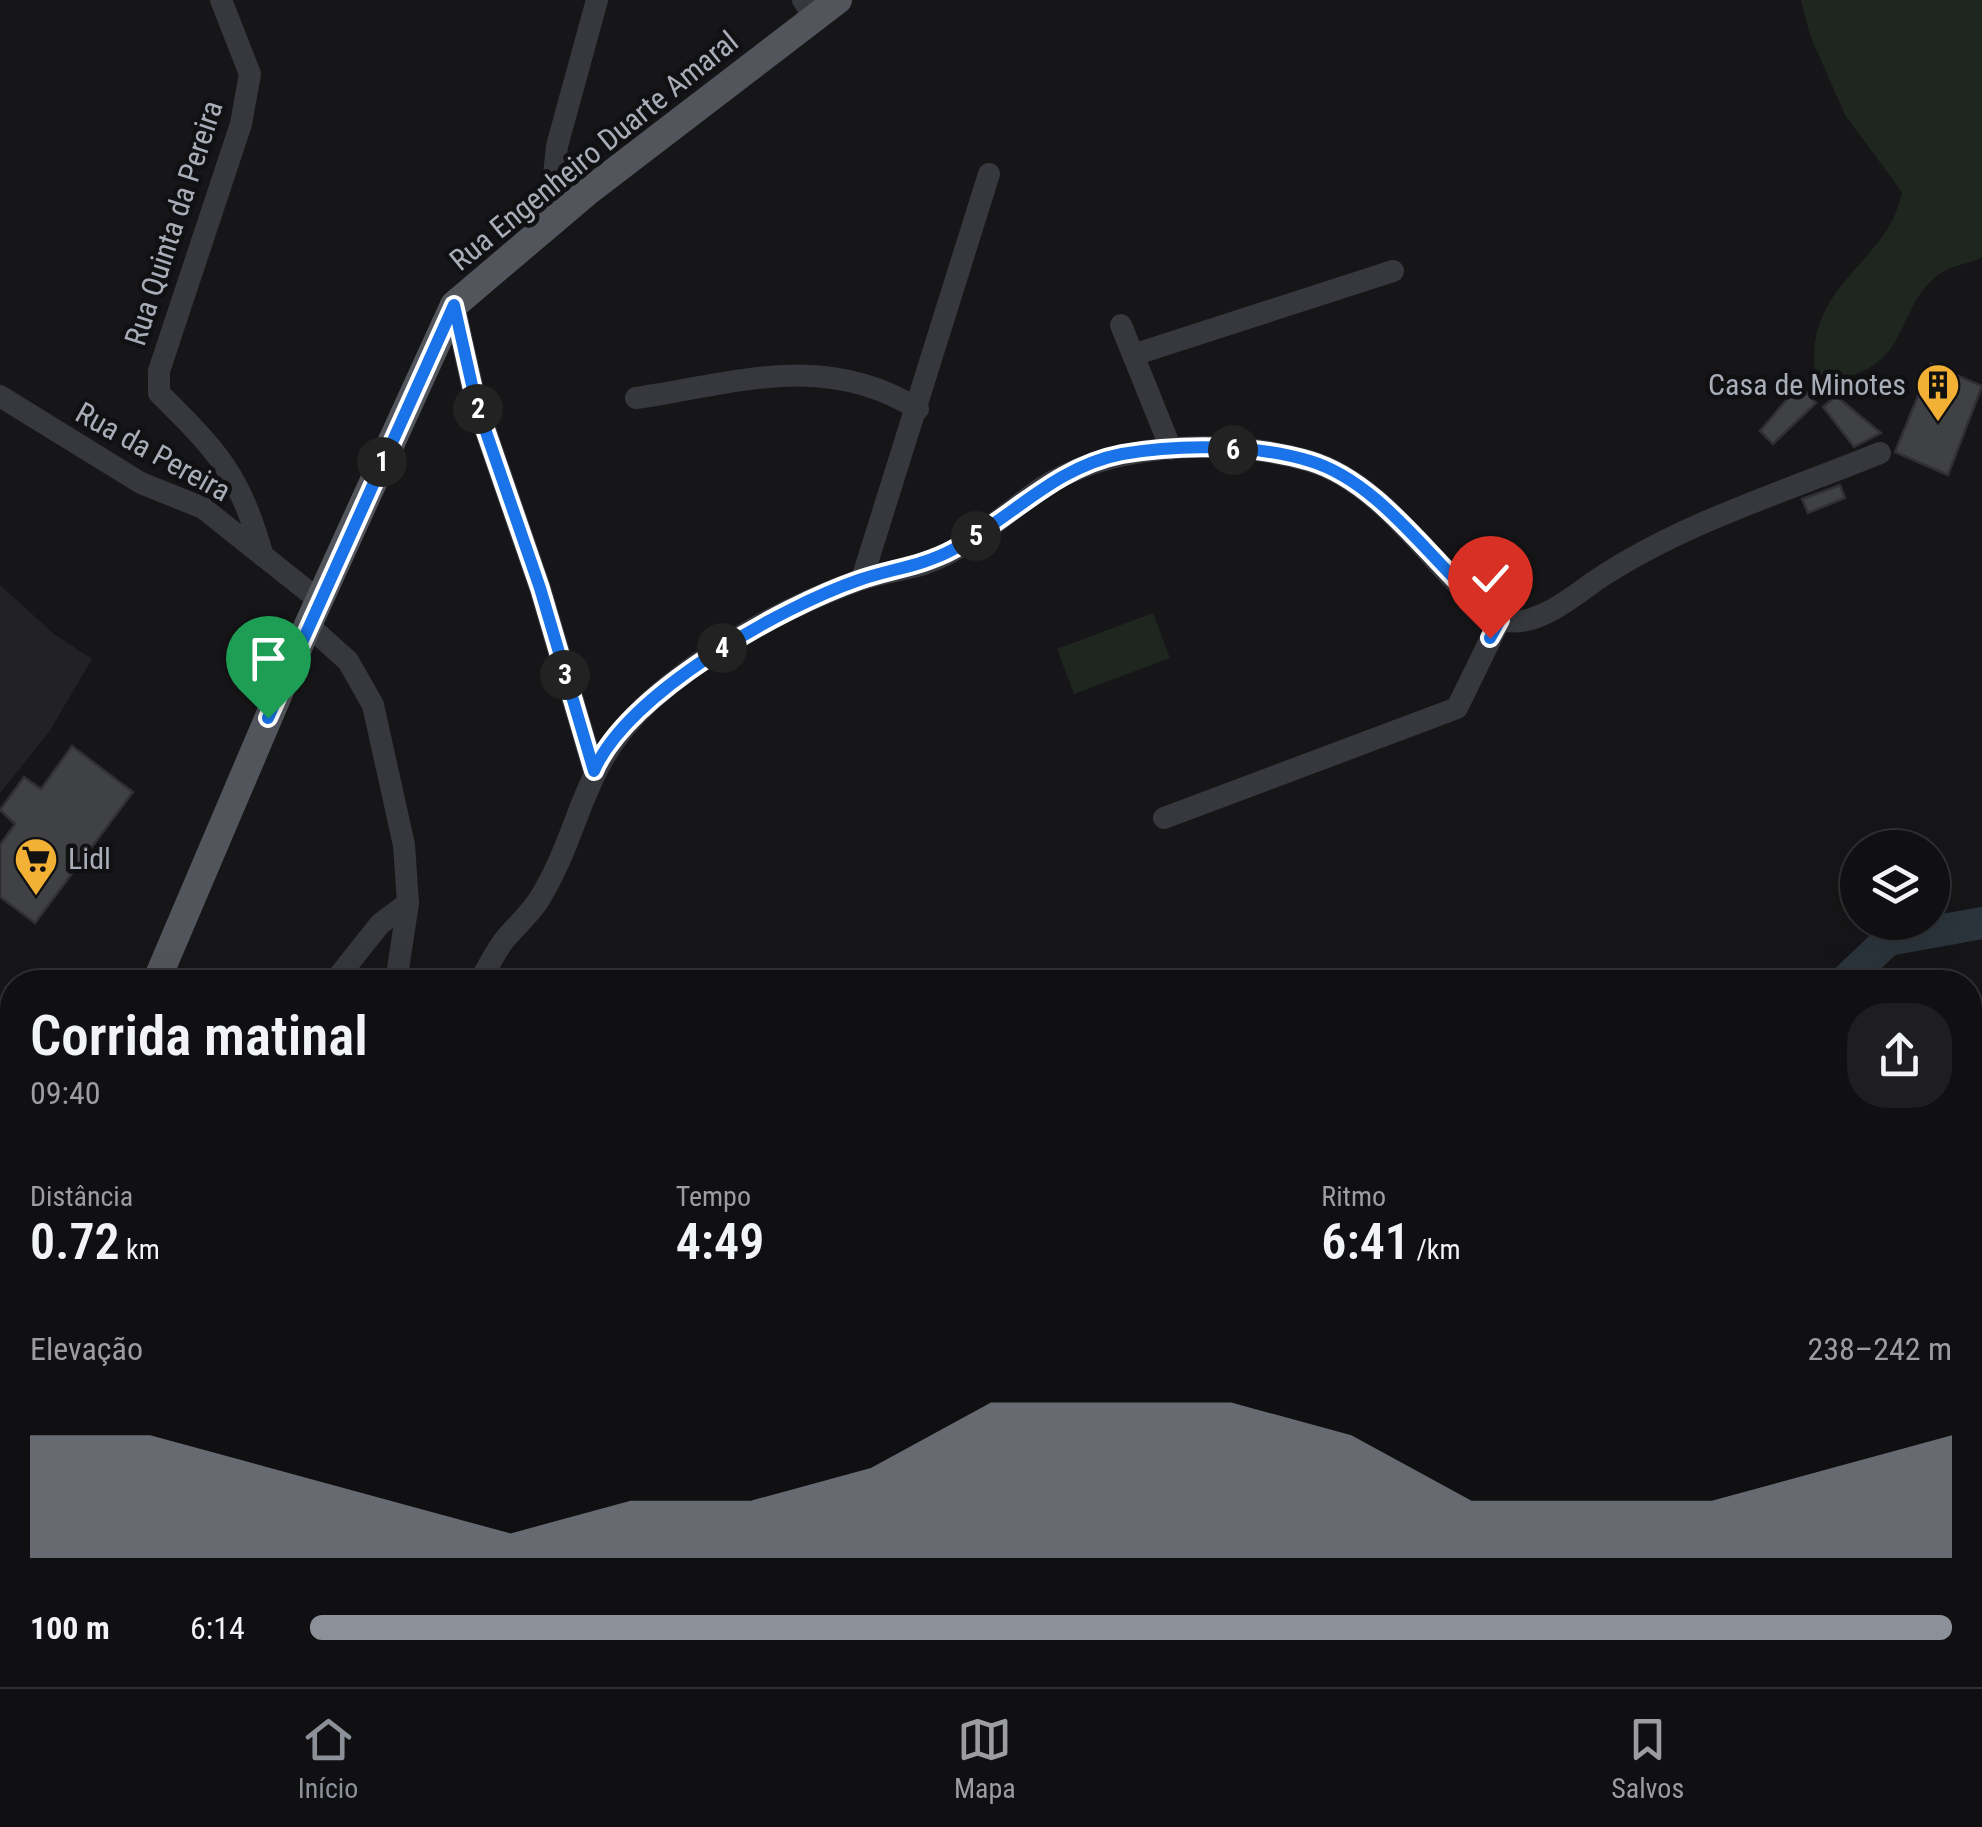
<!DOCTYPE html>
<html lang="pt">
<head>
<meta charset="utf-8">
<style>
  :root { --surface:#101012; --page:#1e1e20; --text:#f1f3f6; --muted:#9c9d9f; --line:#303032; --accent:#8c9099 }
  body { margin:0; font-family:"Roboto Condensed",sans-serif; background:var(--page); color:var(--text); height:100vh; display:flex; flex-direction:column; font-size:38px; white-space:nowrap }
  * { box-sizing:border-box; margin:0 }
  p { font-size:32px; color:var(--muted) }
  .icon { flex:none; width:55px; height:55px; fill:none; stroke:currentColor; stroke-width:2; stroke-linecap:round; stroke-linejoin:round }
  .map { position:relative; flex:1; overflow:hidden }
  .details { position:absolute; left:0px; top:970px; width:1982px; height:718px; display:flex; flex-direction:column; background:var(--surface); border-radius:40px 40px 0 0; box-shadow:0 10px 40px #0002,0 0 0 2px var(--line) }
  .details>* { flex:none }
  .fabs { position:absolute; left:1840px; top:830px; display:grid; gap:20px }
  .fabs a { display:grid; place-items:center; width:110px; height:110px; border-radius:50%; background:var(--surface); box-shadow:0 10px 40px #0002,0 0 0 2px var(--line); font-size:50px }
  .pin { position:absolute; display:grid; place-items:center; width:85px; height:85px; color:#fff; margin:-102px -42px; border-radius:50% 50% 50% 0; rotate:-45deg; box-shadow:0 0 10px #0007 }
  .pin .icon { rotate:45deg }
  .km { position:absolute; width:50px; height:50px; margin:-25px; border-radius:50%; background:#222; color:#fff; font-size:28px; line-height:50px; text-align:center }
  .round { display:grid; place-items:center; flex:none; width:105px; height:105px; border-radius:40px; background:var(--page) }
  .head { display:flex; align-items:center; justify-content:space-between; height:170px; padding:0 30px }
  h1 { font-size:55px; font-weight:600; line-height:75px }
  .figures { display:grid; grid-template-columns:repeat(3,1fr); gap:15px; height:170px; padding:10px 30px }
  .figures div { display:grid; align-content:center }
  .figures b { font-size:50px; font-weight:600 }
  .figures small { font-size:28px; font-weight:400 }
  .figures p { font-size:28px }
  .chart { height:280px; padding:20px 30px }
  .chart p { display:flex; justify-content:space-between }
  .chart svg { width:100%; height:180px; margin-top:10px; fill:var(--accent); opacity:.7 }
  ul { padding:0 30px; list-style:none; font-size:32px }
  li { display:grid; grid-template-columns:160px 120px 1fr; align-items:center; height:75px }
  li i { height:25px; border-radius:12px; background:var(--accent) }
  .tabs { display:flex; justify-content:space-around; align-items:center; height:140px; border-top:2px solid var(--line); background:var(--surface); font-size:28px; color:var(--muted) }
  .tabs a { display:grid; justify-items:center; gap:5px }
  .tabs .current { color:var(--accent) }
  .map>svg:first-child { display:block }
  .built { fill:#222225 }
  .green { fill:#1e261f }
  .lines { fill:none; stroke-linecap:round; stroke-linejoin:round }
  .river { stroke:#2c353c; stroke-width:32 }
  .building { fill:#404145; stroke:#303034; stroke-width:2.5 }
  .minor { stroke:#37383d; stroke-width:22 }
  .major { stroke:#53555c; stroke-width:28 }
  .route-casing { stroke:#fff; stroke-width:20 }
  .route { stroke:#1a73e8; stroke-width:12 }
  .labels { text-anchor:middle; stroke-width:9; stroke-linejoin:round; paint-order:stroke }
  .street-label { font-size:30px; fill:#a8adb8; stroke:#111113 }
  .poi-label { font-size:30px; fill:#a8adb8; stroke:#111113; text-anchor:end }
</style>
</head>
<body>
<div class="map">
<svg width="1982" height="1687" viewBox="0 0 1982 1687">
  <rect width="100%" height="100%" fill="#161618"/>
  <!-- built -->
  <path class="built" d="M 0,585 L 54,634 L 92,659 L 49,732 L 0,793 Z"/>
  <!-- green -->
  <path class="green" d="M 1801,0 L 1982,0 L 1982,258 C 1968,264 1951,265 1938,275 C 1891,312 1914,373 1823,380 L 1815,372 C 1804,284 1889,263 1902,192 L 1845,115 L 1810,35 Z
    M 1153,613 L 1170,658 L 1074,694 L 1057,649 Z"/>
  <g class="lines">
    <!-- river -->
    <path class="river" d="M 1844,982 L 1888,940 L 1982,923
      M 913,1687 L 925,1675"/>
  </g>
  <!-- building -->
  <path class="building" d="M 1931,364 L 1982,386 L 1948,475 L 1895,452 Z
    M 1799,385 L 1816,403 L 1773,444 L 1760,431 Z
    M 1836,396 L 1881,433 L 1854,447 L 1823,407 Z
    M 1840,485 L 1845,498 L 1808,513 L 1802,499 Z
    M 72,746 L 133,792 L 35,923 L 0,897 L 0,845 L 15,824 L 0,810 L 24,777 L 41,789 Z"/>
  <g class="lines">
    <!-- minor -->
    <path class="minor" d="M 221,0 L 250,74 L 241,124 L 159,371 L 159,393 C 219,453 239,473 263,556
      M 803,0 L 815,18
      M 549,223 L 557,146 L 597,0
      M 454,305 L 476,403 L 540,588 L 594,771
      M 1121,325 L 1171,449
      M 1133,355 L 1393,271
      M 0,396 L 141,483 L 203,508 L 320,601
      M 636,398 C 737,383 825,351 918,409
      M 862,579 L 989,174
      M 308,625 L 348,661 L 373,705 L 404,845 L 408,903 L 396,982
      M 1164,818 L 1457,708 L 1500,620
      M 334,982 L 380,924 L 408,903
      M 479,982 C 488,968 495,951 506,938 C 517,925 531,913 540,898 C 583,827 579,767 648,703 C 707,650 783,608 857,581 C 878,573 902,571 924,564 C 968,549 1003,515 1040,489 C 1110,442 1229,437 1309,461 C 1366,477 1411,534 1449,575 C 1463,589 1482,614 1502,620 C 1534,629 1571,598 1595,581 C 1681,523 1784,492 1880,453
      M 449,1675 L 453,1687
      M 173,1687 L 181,1675
      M 529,1687 L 540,1675"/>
    <!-- major -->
    <path class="major" d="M 156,982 L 308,625 L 454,305 L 586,193 L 838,0
      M 12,1123 L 5,1150 L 12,1168
      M 362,1675 L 363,1687"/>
  </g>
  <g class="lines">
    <!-- route casing -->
    <g class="route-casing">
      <path id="route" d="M 268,718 L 454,305 L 476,403 L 540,588 L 594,771 C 627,693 781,607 859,580 C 891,569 922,566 952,550 C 1011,519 1054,467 1122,454 C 1179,444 1254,444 1310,461 C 1386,484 1438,574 1500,620 L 1490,638"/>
    </g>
    <!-- route -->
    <use href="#route" class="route"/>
  </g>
  <!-- icons -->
  <defs>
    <g id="building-pin" transform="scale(2.25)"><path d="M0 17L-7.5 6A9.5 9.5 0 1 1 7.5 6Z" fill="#f2b134" stroke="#111113"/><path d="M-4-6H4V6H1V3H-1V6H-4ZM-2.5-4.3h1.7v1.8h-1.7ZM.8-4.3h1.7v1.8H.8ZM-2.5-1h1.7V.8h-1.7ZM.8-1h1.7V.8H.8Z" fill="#111"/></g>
    <g id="supermarket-pin" transform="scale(2.25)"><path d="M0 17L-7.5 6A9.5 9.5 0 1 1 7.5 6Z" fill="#f2b134" stroke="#111113"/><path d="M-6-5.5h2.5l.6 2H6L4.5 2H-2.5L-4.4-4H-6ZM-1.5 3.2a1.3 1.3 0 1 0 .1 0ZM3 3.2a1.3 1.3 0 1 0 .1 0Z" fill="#111"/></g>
  </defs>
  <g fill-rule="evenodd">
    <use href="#building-pin" x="1938" y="385"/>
    <use href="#supermarket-pin" x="36" y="859"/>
  </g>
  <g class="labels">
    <!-- street labels -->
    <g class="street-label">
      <text transform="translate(594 151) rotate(-39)" y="10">Rua Engenheiro Duarte Amaral</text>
      <text transform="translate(174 223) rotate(-72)" y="10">Rua Quinta da Pereira</text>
      <text transform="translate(153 452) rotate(29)" y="10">Rua da Pereira</text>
    </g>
    <!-- poi labels -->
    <g class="poi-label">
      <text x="1906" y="395">Casa de Minotes</text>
      <text x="68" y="869" text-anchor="start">Lidl</text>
    </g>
  </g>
</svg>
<div class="fabs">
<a><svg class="icon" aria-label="layers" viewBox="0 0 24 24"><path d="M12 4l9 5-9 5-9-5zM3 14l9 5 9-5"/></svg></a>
</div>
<div class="pin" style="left:268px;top:718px;background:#1e9e55"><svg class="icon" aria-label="arrive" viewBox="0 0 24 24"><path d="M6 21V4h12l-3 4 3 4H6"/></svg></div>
<div class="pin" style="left:1490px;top:638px;background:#d93025"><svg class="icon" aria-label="check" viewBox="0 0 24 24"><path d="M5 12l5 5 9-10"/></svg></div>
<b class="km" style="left:382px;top:462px">1</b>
<b class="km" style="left:478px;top:409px">2</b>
<b class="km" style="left:565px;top:675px">3</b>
<b class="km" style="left:722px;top:648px">4</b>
<b class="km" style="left:976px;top:536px">5</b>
<b class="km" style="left:1233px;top:450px">6</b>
<section class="details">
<div class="head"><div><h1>Corrida matinal</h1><p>09:40</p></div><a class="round"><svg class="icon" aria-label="share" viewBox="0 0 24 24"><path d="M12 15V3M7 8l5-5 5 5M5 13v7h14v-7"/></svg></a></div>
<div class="figures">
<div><p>Distância</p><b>0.72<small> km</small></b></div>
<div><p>Tempo</p><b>4:49</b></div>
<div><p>Ritmo</p><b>6:41<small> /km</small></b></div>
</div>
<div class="chart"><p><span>Elevação</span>238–242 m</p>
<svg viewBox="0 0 160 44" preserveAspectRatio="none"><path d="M0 44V14L10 14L20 22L30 30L40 38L50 30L60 30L70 22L80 6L90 6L100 6L110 14L120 30L130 30L140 30L150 22L160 14V44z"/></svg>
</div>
<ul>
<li><b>100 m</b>6:14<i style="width:100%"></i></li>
</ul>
</section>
</div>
<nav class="tabs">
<a class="current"><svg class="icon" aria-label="home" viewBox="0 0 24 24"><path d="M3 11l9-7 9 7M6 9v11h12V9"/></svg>Início</a>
<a><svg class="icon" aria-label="map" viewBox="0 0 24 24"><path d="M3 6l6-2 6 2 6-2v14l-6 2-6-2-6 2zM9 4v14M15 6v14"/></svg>Mapa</a>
<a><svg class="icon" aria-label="saved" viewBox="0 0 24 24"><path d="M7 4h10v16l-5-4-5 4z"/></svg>Salvos</a>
</nav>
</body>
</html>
